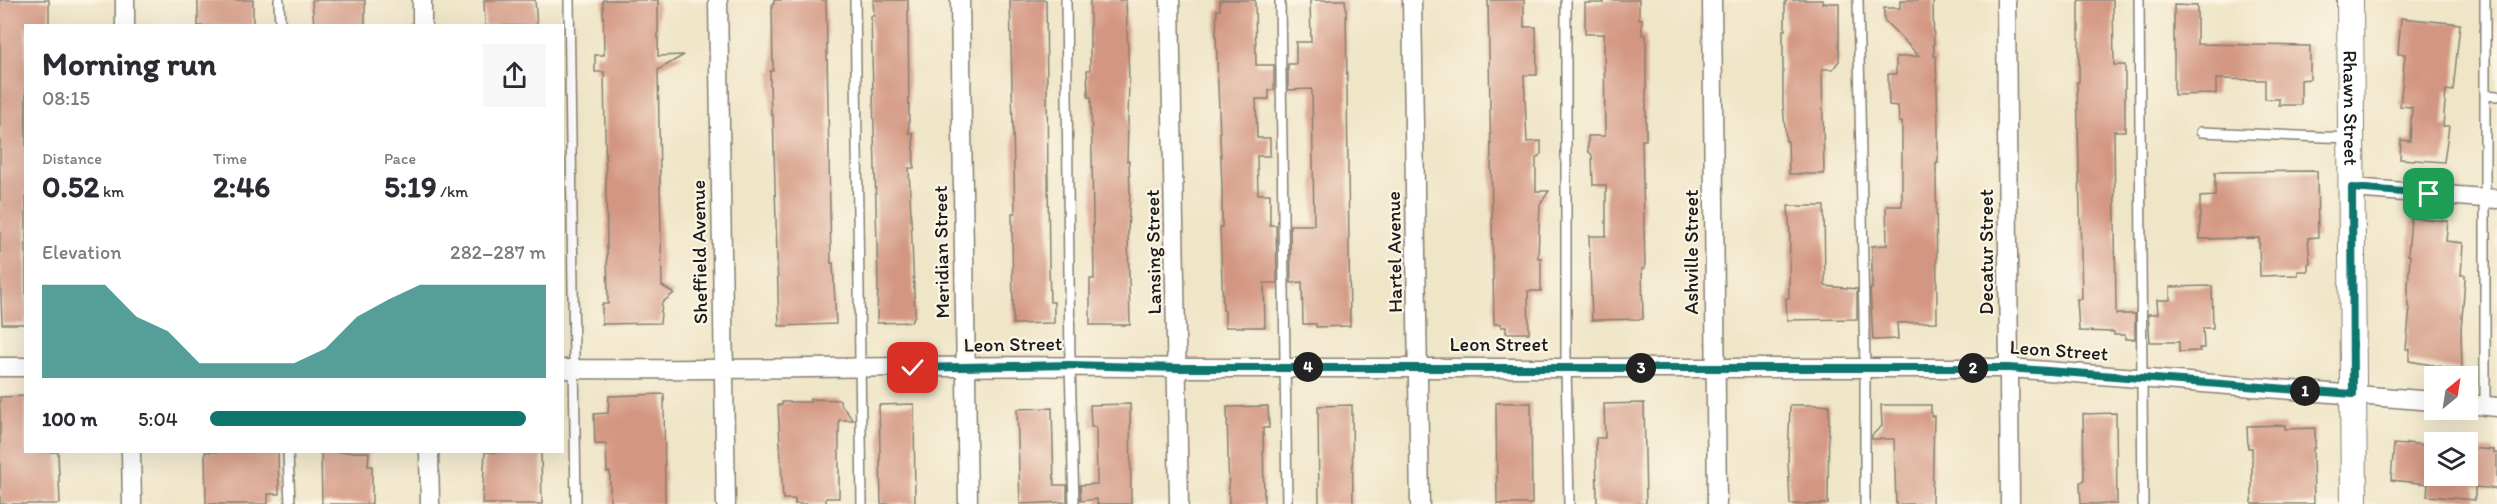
<!DOCTYPE html>
<html lang="en">
<head>
<meta charset="utf-8">
<style>
  :root { --surface:#fff; --page:#f7f7f7; --text:#2b2b33; --muted:#7c7c81; --accent:#0f766e }
  body { margin:0; font-family:Itim,sans-serif; background:var(--page); color:var(--text); height:100vh; display:flex; flex-direction:column; font-size:22px; white-space:nowrap }
  * { box-sizing:border-box; margin:0 }
  p { font-size:20px; color:var(--muted) }
  .icon { flex:none; width:33px; height:33px; fill:none; stroke:currentColor; stroke-width:2; stroke-linecap:round; stroke-linejoin:round }
  .map { position:relative; flex:1; overflow:hidden }
  .panel { position:absolute; left:24px; top:24px; width:540px; height:429px; display:flex; flex-direction:column; background:var(--surface); border-radius:0px; box-shadow:0 6px 24px #0002 }
  .panel>* { flex:none }
  .needle { width:39px; rotate:30deg }
  .controls { position:absolute; left:2424px; top:366px; display:grid; gap:12px }
  .controls a { display:grid; place-items:center; width:54px; height:54px; border-radius:0px; background:var(--surface); box-shadow:0 6px 24px #0002; font-size:30px }
  .pin { position:absolute; display:grid; place-items:center; width:51px; height:51px; color:#fff; margin:-26px; border-radius:12px; box-shadow:0 3px 9px #0006 }
  .km { position:absolute; width:30px; height:30px; margin:-15px; border-radius:50%; background:#222; color:#fff; font-size:16px; line-height:30px; text-align:center }
  .round { display:grid; place-items:center; flex:none; width:63px; height:63px; border-radius:0px; background:var(--page) }
  .overview { display:flex; align-items:center; justify-content:space-between; height:102px; padding:0 18px }
  h1 { font-size:33px; font-weight:700; line-height:45px }
  .figures { display:grid; grid-template-columns:repeat(3,1fr); gap:9px; height:102px; padding:6px 18px }
  .figures div { display:grid; align-content:center }
  .figures b { font-size:30px; font-weight:700 }
  .figures small { font-size:16px; font-weight:400 }
  .figures p { font-size:16px }
  .chart { height:168px; padding:12px 18px }
  .chart p { display:flex; justify-content:space-between }
  .chart svg { width:100%; height:108px; margin-top:6px; fill:var(--accent); opacity:.7 }
  ul { padding:0 18px; list-style:none; font-size:20px }
  li { display:grid; grid-template-columns:96px 72px 1fr; align-items:center; height:45px }
  li i { height:15px; border-radius:8px; background:var(--accent) }
  .map>svg:first-child { display:block }
  .building { fill:#d39682 }
  .lines { fill:none; stroke-linecap:round; stroke-linejoin:round }
  .lane-casing { stroke:#868072; stroke-width:12 }
  .street-casing { stroke:#868072; stroke-width:21 }
  .secondary-casing { stroke:#868072; stroke-width:28 }
  .lane { stroke:#fff; stroke-width:9 }
  .street { stroke:#fff; stroke-width:18 }
  .secondary { stroke:#fff; stroke-width:26 }
  .route-casing { stroke:#fff; stroke-width:12 }
  .route { stroke:#0f766e; stroke-width:8 }
  .labels { text-anchor:middle; stroke-width:4.5; stroke-linejoin:round; paint-order:stroke }
  .street-label { font-size:20px; fill:#1c1c1c; stroke:#fcf5e5 }
</style>
</head>
<body>
<div class="map">
<svg width="2497" height="504" viewBox="0 0 2497 504">
  <rect width="100%" height="100%" fill="#fcf5e5"/>
  <filter id="ink" filterUnits="userSpaceOnUse"><feTurbulence type="fractalNoise" baseFrequency=".0167" numOctaves="2"/><feDisplacementMap in="SourceGraphic" scale="12" xChannelSelector="R" yChannelSelector="G"/><feConvolveMatrix kernelMatrix="1 2 1 2 8 2 1 2 1" color-interpolation-filters="sRGB"/></filter>
  <filter id="wash" filterUnits="userSpaceOnUse"><feTurbulence type="fractalNoise" baseFrequency=".008" numOctaves="4" result="noise"/><feDisplacementMap in="SourceGraphic" scale="24" xChannelSelector="R" yChannelSelector="G"/><feGaussianBlur stdDeviation="1.35" result="paint"/><feColorMatrix in="noise" values="0 0 0 0 0 0 0 0 0 0 0 0 0 0 0 0 0 1.4 0 .05"/><feComposite in="paint" operator="in"/></filter>
  <g filter="url(#wash)">
    <rect width="100%" height="100%" fill="#efe5c7"/>
    <g id="blocks">
      <!-- building -->
      <path class="building" d="M 0,0 L 49,0 L 49,26 L 26,26 L 26,324 L 2,324 L 0,271 Z
        M 198,0 L 253,0 L 253,26 L 198,26 Z
        M 312,0 L 365,0 L 365,26 L 314,26 Z
        M 484,0 L 535,0 L 537,26 L 485,26 Z
        M 603,0 L 658,0 L 658,56 L 684,55 L 658,70 L 662,286 L 674,293 L 662,303 L 660,323 L 602,324 L 602,304 L 608,304 L 604,72 L 595,72 L 595,55 L 604,55 Z
        M 774,0 L 826,0 L 831,263 L 833,263 L 836,324 L 779,326 L 773,115 L 771,115 L 770,85 L 770,71 L 773,71 L 772,4 L 774,4 Z
        M 873,0 L 908,0 L 909,133 L 913,133 L 914,168 L 909,168 L 915,315 L 911,322 L 877,323 L 878,283 L 871,16 L 874,16 Z
        M 1010,0 L 1046,0 L 1049,266 L 1050,302 L 1054,302 L 1054,323 L 1013,324 L 1012,213 L 1015,213 Z
        M 1090,0 L 1126,0 L 1129,80 L 1127,161 L 1129,161 L 1130,191 L 1128,233 L 1130,325 L 1090,325 L 1090,279 L 1094,279 L 1091,97 L 1088,97 L 1087,70 L 1090,70 Z
        M 1220,0 L 1255,0 L 1256,65 L 1274,65 L 1274,90 L 1269,90 L 1269,99 L 1256,99 L 1257,138 L 1270,138 L 1270,156 L 1257,156 L 1258,194 L 1270,194 L 1270,225 L 1276,225 L 1277,283 L 1264,283 L 1265,327 L 1225,327 L 1225,311 L 1223,310 L 1220,227 L 1222,227 L 1222,186 L 1216,36 L 1217,10 L 1220,10 Z
        M 1310,0 L 1345,0 L 1346,9 L 1350,326 L 1316,327 L 1316,324 L 1303,324 L 1302,282 L 1291,283 L 1290,225 L 1314,225 L 1312,91 L 1311,89 L 1288,90 L 1288,64 L 1296,64 L 1296,42 L 1311,42 Z
        M 1488,0 L 1524,0 L 1524,27 L 1536,27 L 1537,75 L 1524,75 L 1527,142 L 1541,141 L 1541,154 L 1536,159 L 1536,191 L 1549,191 L 1540,204 L 1538,258 L 1541,258 L 1541,291 L 1528,291 L 1529,333 L 1506,333 L 1506,327 L 1501,327 L 1501,324 L 1494,324 Z
        M 1603,0 L 1639,0 L 1639,19 L 1642,19 L 1642,35 L 1646,35 L 1646,140 L 1642,140 L 1645,268 L 1642,269 L 1643,319 L 1592,320 L 1589,236 L 1606,236 L 1606,185 L 1593,185 L 1592,155 L 1588,151 L 1588,136 L 1605,136 L 1604,34 L 1585,34 L 1585,3 L 1604,3 Z
        M 1787,0 L 1822,0 L 1822,3 L 1839,3 L 1839,61 L 1833,69 L 1822,69 L 1824,174 L 1789,174 L 1788,141 L 1786,141 L 1783,104 L 1783,30 L 1785,30 L 1785,3 Z
        M 1900,0 L 1933,0 L 1934,56 L 1936,56 L 1938,125 L 1938,163 L 1936,163 L 1937,322 L 1897,323 L 1898,339 L 1873,340 L 1870,289 L 1872,289 L 1872,246 L 1887,245 L 1886,206 L 1902,206 L 1902,122 L 1899,122 L 1898,106 L 1889,105 L 1888,74 L 1896,74 L 1896,57 L 1919,56 L 1884,20 L 1884,8 L 1900,8 Z
        M 2079,0 L 2113,0 L 2114,65 L 2125,65 L 2125,131 L 2114,131 L 2116,314 L 2135,314 L 2135,339 L 2125,339 L 2125,335 L 2114,335 L 2114,332 L 2079,331 L 2077,299 L 2082,299 L 2077,82 L 2079,82 Z
        M 2174,5 L 2197,6 L 2197,44 L 2310,46 L 2310,79 L 2301,80 L 2301,105 L 2279,105 L 2279,99 L 2265,99 L 2265,80 L 2216,79 L 2216,94 L 2174,95 Z
        M 2401,18 L 2460,24 L 2453,91 L 2446,90 L 2443,126 L 2449,126 L 2444,162 L 2400,159 L 2401,140 L 2410,141 L 2412,107 L 2400,106 L 2405,54 L 2398,54 Z
        M 2317,171 L 2318,237 L 2308,238 L 2310,263 L 2308,264 L 2308,271 L 2298,271 L 2298,275 L 2260,276 L 2259,238 L 2200,239 L 2200,197 L 2215,196 L 2215,172 Z
        M 1788,206 L 1824,206 L 1825,286 L 1857,289 L 1857,319 L 1787,320 L 1786,298 L 1789,298 L 1789,288 L 1790,236 Z
        M 2411,218 L 2448,221 L 2446,241 L 2463,243 L 2461,275 L 2465,275 L 2465,280 L 2461,330 L 2462,370 L 2409,361 L 2409,349 L 2406,349 L 2410,308 L 2408,307 L 2408,287 L 2410,255 L 2408,255 Z
        M 2212,286 L 2213,328 L 2203,328 L 2204,348 L 2199,348 L 2200,351 L 2179,352 L 2179,342 L 2150,342 L 2148,314 L 2158,314 L 2157,300 L 2170,300 L 2170,287 Z
        M 664,394 L 665,504 L 610,504 L 610,472 L 607,472 L 606,444 L 595,444 L 594,414 L 608,413 L 609,396 Z
        M 26,396 L 26,452 L 58,452 L 60,504 L 0,504 L 0,397 Z
        M 810,399 L 840,400 L 840,403 L 853,420 L 839,420 L 839,498 L 826,498 L 826,504 L 795,504 L 795,499 L 783,499 L 778,405 L 782,405 L 782,402 L 810,402 Z
        M 1496,403 L 1531,403 L 1532,504 L 1497,504 Z
        M 1644,403 L 1646,504 L 1597,503 L 1596,438 L 1605,438 L 1604,404 Z
        M 914,404 L 915,504 L 881,504 L 879,405 Z
        M 1130,404 L 1131,504 L 1097,504 L 1097,499 L 1081,501 L 1080,485 L 1097,484 L 1096,427 L 1091,427 L 1090,405 Z
        M 1352,405 L 1353,504 L 1319,504 L 1318,406 Z
        M 1790,405 L 1829,405 L 1828,504 L 1790,504 L 1788,460 Z
        M 1881,405 L 1931,405 L 1931,416 L 1934,416 L 1932,504 L 1896,504 L 1894,439 L 1872,439 L 1872,435 L 1882,426 Z
        M 1268,406 L 1269,428 L 1263,428 L 1264,504 L 1229,504 L 1227,407 Z
        M 1052,408 L 1054,485 L 1067,485 L 1067,502 L 1020,504 L 1017,409 Z
        M 2116,413 L 2117,504 L 2081,504 L 2080,482 L 2084,481 L 2083,414 Z
        M 2285,425 L 2285,429 L 2315,428 L 2315,448 L 2313,448 L 2314,504 L 2252,504 L 2252,448 L 2248,448 L 2247,426 Z
        M 2406,443 L 2434,446 L 2434,476 L 2468,476 L 2468,448 L 2494,450 L 2494,453 L 2497,453 L 2497,489 L 2475,487 L 2475,500 L 2427,496 L 2428,484 L 2391,480 L 2394,444 L 2406,445 Z
        M 205,452 L 278,452 L 279,494 L 268,494 L 268,504 L 206,504 Z
        M 321,452 L 369,452 L 368,466 L 372,466 L 372,504 L 322,504 Z
        M 485,452 L 541,452 L 542,504 L 482,504 Z"/>
    </g>
  </g>
  <g filter="url(#ink)">
    <use href="#blocks" fill-opacity="0" stroke="#868072" stroke-width="1.5"/>
    <g class="lines">
      <!-- lane casing -->
      <g class="lane-casing">
        <path id="lane" d="M 279,0 L 280,26
          M 569,0 L 576,504
          M 855,0 L 862,504
          M 1066,0 L 1070,365 L 1074,504
          M 1280,0 L 1287,504
          M 1566,0 L 1566,367 L 1569,504
          M 1858,0 L 1865,369 L 1865,504
          M 2139,0 L 2143,504
          M 2485,0 L 2485,406
          M 2485,95 L 2497,96
          M 2201,132 L 2349,138
          M 288,452 L 290,504"/>
      </g>
      <!-- street casing -->
      <g class="street-casing">
        <path id="street" d="M 125,0 L 125,26
          M 422,0 L 422,26
          M 718,0 L 726,504
          M 960,0 L 968,504
          M 1170,0 L 1179,504
          M 1412,0 L 1420,504
          M 1712,0 L 1717,504
          M 2006,0 L 2010,504
          M 2352,188 L 2497,199
          M 0,367 L 26,367
          M 562,369 C 768,371 973,363 1178,368 L 2009,368 L 2434,401
          M 2468,404 L 2497,407
          M 131,452 L 132,504
          M 429,452 L 430,504"/>
      </g>
      <!-- secondary casing -->
      <g class="secondary-casing">
        <g id="secondary">
          <path id="s1" d="M 2350,0 L 2354,504"/>
        </g>
      </g>
      <!-- lane -->
      <use href="#lane" class="lane"/>
      <!-- street -->
      <use href="#street" class="street"/>
      <!-- secondary -->
      <use href="#secondary" class="secondary"/>
    </g>
  </g>
  <g class="lines" filter="url(#ink)">
    <!-- route casing -->
    <g class="route-casing">
      <path id="route" d="M 913,368 L 1070,365 L 1178,368 L 2009,368 L 2353,394 L 2352,188 L 2429,194"/>
    </g>
    <!-- route -->
    <use href="#route" class="route"/>
  </g>
  <g class="labels">
    <!-- street labels -->
    <g class="street-label">
      <text dy="7" stroke="none"><textPath href="#s1" startOffset="108">Rhawn Street</textPath></text>
      <text transform="translate(699 252) rotate(-91)" y="7">Sheffield Avenue</text>
      <text transform="translate(941 252) rotate(-91)" y="7">Meridian Street</text>
      <text transform="translate(1153 252) rotate(-91)" y="7">Lansing Street</text>
      <text transform="translate(1394 252) rotate(-91)" y="7">Hartel Avenue</text>
      <text transform="translate(1691 252) rotate(-90)" y="7">Ashville Street</text>
      <text transform="translate(1986 252) rotate(-90)" y="7">Decatur Street</text>
      <text transform="translate(1013 344) rotate(-1)" y="7">Leon Street</text>
      <text x="1499" y="351">Leon Street</text>
      <text transform="translate(2059 350) rotate(4)" y="7">Leon Street</text>
    </g>
  </g>
</svg>
<div class="controls">
<a><svg class="needle" viewBox="-14 -14 28 28"><path d="M0-13l5 13h-10z" fill="#e53935"/><path d="M0 13l5-13h-10z" fill="#7c7c81"/></svg></a>
<a><svg class="icon" aria-label="layers" viewBox="0 0 24 24"><path d="M12 4l9 5-9 5-9-5zM3 14l9 5 9-5"/></svg></a>
</div>
<div class="pin" style="left:2429px;top:194px;background:#1e9e55"><svg class="icon" aria-label="arrive" viewBox="0 0 24 24"><path d="M6 21V4h12l-3 4 3 4H6"/></svg></div>
<div class="pin" style="left:913px;top:368px;background:#d93025"><svg class="icon" aria-label="check" viewBox="0 0 24 24"><path d="M5 12l5 5 9-10"/></svg></div>
<b class="km" style="left:2305px;top:391px">1</b>
<b class="km" style="left:1973px;top:368px">2</b>
<b class="km" style="left:1641px;top:368px">3</b>
<b class="km" style="left:1308px;top:367px">4</b>
<section class="panel">
<div class="overview"><div><h1>Morning run</h1><p>08:15</p></div><a class="round"><svg class="icon" aria-label="share" viewBox="0 0 24 24"><path d="M12 15V3M7 8l5-5 5 5M5 13v7h14v-7"/></svg></a></div>
<div class="figures">
<div><p>Distance</p><b>0.52<small> km</small></b></div>
<div><p>Time</p><b>2:46</b></div>
<div><p>Pace</p><b>5:19<small> /km</small></b></div>
</div>
<div class="chart"><p><span>Elevation</span>282–287 m</p>
<svg viewBox="0 0 160 44" preserveAspectRatio="none"><path d="M0 44V6L10 6L20 6L30 19L40 25L50 38L60 38L70 38L80 38L90 32L100 19L110 12L120 6L130 6L140 6L150 6L160 6V44z"/></svg>
</div>
<ul>
<li><b>100 m</b>5:04<i style="width:94%"></i></li>
</ul>
</section>
</div>
</body>
</html>
